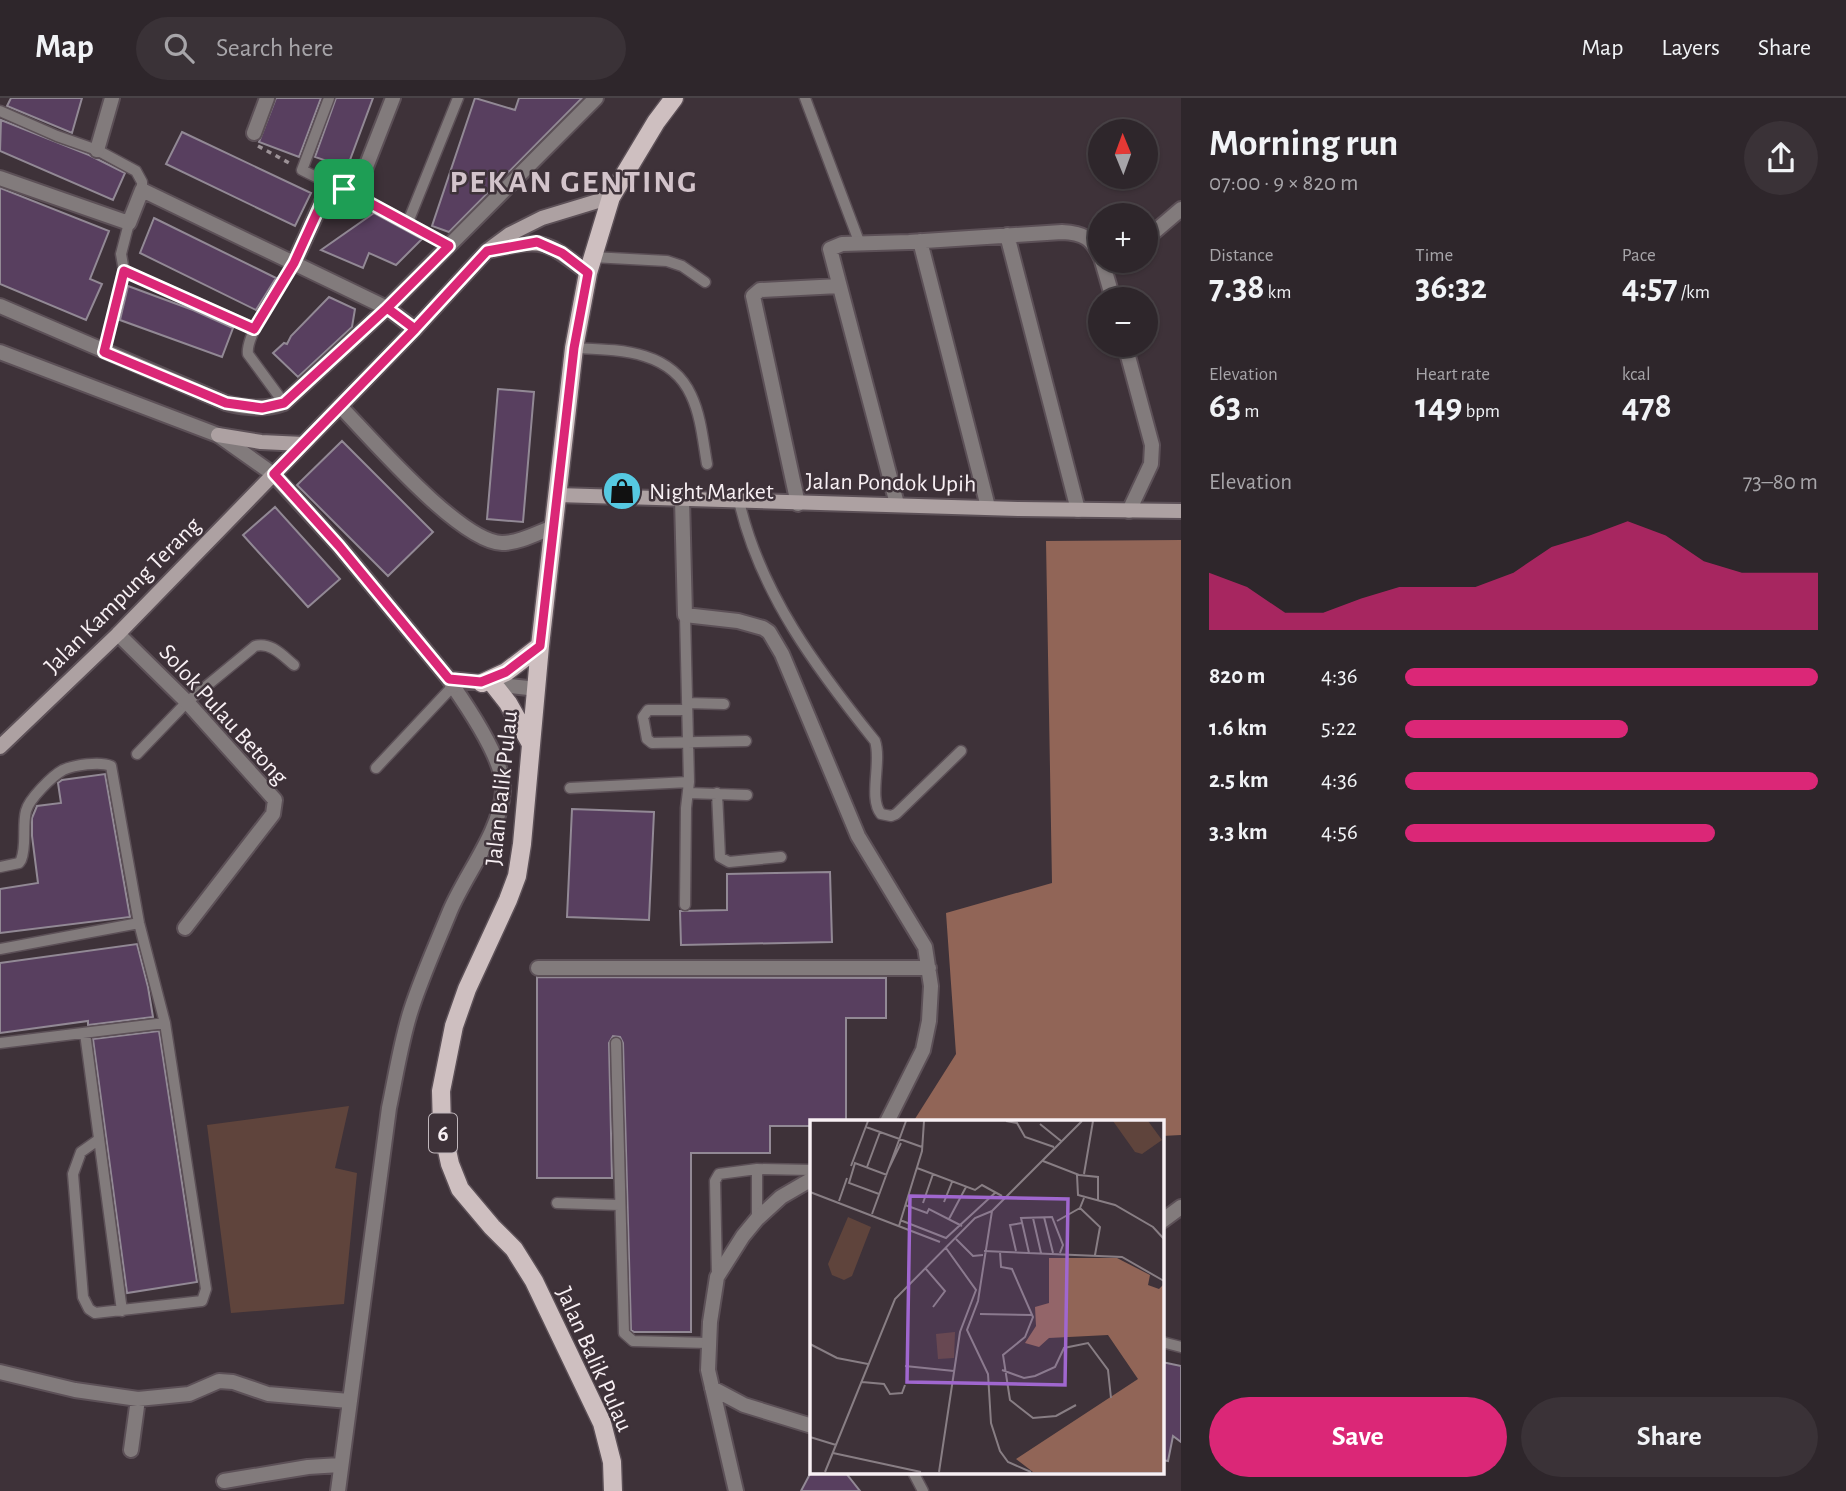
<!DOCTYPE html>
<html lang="en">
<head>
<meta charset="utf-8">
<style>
  :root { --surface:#2e262b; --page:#3a3237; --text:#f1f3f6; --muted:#a7a5a9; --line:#494347; --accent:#db2777 }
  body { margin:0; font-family:"Alegreya Sans",sans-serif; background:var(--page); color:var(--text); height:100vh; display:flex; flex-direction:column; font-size:26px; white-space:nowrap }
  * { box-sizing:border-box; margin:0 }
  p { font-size:23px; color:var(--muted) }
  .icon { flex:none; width:38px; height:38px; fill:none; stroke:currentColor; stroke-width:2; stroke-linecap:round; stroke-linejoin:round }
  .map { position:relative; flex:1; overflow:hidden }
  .panel { display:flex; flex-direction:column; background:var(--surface); width:665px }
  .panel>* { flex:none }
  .needle { width:46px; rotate:359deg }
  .fabs { position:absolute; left:1088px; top:21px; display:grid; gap:14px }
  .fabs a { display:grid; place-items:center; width:70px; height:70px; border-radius:50%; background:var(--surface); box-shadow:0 2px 5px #0004,0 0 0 2px var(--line); font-size:35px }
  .pin { position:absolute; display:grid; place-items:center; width:60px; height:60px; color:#fff; margin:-30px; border-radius:14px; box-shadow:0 4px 10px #0006 }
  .round { display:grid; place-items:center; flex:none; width:74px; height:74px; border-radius:37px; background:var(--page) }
  .head { display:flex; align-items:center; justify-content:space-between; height:119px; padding:0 28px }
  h1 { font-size:38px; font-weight:700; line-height:52px }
  .stats { display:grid; grid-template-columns:repeat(3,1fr); gap:10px; height:119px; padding:7px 28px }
  .stats div { display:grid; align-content:center }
  .stats b { font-size:35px; font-weight:700 }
  .stats small { font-size:19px; font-weight:400 }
  .stats p { font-size:19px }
  .chart { height:196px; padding:14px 28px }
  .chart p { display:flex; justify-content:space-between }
  .chart svg { width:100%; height:126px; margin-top:7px; fill:var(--accent); opacity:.7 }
  .button { display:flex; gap:14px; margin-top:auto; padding:14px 28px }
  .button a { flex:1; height:80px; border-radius:42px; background:var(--accent); color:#fff; font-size:28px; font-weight:700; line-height:80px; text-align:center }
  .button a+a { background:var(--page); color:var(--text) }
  ul { padding:0 28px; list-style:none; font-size:23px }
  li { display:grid; grid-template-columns:112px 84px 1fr; align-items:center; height:52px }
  li i { height:18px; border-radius:9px; background:var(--accent) }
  header { display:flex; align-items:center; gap:42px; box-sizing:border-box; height:98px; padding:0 35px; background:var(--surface); border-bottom:2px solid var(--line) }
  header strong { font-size:33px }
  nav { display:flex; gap:38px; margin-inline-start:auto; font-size:24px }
  .search { width:490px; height:63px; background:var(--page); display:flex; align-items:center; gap:18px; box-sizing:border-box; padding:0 24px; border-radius:38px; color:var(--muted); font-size:26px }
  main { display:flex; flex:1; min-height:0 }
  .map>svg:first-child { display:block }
  .green { fill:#5f443c }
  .forest { fill:#916557 }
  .building { fill:#583f5f; stroke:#928995; stroke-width:2 }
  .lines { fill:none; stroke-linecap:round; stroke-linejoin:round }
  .service-casing { stroke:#5c5057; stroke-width:13 }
  .minor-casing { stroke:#5c5057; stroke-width:18 }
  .tertiary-casing { stroke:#5c5057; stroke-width:18 }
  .secondary-casing { stroke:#5c5057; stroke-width:18 }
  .primary-casing { stroke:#5c5057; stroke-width:21 }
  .path { stroke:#9c9297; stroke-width:3.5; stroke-dasharray:5 5; stroke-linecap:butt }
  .service { stroke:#827b7c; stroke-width:10 }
  .minor { stroke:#827b7c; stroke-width:14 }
  .tertiary { stroke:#827b7c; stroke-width:14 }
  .secondary { stroke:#ada1a2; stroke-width:14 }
  .primary { stroke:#cebfc0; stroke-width:18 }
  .route-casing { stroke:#fff; stroke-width:14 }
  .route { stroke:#db2777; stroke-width:9 }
  .labels { text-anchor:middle; stroke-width:5; stroke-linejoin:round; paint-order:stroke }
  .shield { fill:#3e3239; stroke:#c0b7bc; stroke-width:2 }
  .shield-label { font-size:23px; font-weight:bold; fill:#f8f0f4 }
  .street-label { font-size:24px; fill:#f8f0f4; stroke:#3e3239 }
  .poi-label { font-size:24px; fill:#f8f0f4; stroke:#3e3239; text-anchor:start }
  .district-label { font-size:32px; font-weight:bold; letter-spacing:2px; fill:#d3c4cb; stroke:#3e3239 }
  .inset-road { fill:none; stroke:#887e84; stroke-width:2 }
  .view { fill:#a067cf; fill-opacity:0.15; stroke:#a067cf; stroke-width:3.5 }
  .inset-edge { fill:none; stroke:#f8f0f4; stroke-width:3.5 }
</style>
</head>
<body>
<header>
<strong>Map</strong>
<div class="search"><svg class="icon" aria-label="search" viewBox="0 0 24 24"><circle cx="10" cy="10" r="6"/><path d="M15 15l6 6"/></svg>Search here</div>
<nav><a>Map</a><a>Layers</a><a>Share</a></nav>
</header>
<main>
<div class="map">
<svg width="1181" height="1393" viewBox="0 0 1181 1393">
  <rect width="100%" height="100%" fill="#3e3239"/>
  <!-- green -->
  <path class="green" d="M 349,1008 L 335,1070 L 357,1075 L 344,1206 L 231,1215 L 207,1027 Z"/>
  <!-- forest -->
  <path class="forest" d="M 1181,442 L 1181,1037 L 1162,1038 L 1162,1024 L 913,1024 L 956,956 L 946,815 L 1052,785 L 1046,443 Z"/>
  <!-- building -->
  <path class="building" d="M 11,0 L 82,0 L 72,35 L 7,8 Z
    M 276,0 L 321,0 L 299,59 L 259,44 Z
    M 336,0 L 373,0 L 347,70 L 315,59 Z
    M 475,0 L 515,12 L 519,0 L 582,0 L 449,134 L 432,128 Z
    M 1,22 L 89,57 L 125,75 L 113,102 L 0,53 Z
    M 182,34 L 311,95 L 295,128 L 166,66 Z
    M 0,90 L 109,133 L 90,181 L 102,186 L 86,222 L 0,186 Z
    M 374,115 L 422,141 L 396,167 L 369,155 L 363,170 L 321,152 Z
    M 154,120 L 276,180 L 256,212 L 140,155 Z
    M 128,188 L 193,212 L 233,230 L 222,259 L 120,222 Z
    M 329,199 L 355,211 L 352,229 L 298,279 L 273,255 L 284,245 L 287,246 L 291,238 Z
    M 498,291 L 534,294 L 523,424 L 487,421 Z
    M 342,343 L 433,434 L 388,478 L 297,387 Z
    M 275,409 L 340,481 L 308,509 L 243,437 Z
    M 105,676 L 130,819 L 0,835 L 0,791 L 38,785 L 32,738 L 32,720 L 37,708 L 61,705 L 58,685 L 62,682 Z
    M 572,711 L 654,714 L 649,822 L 567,819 Z
    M 830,774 L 832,844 L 681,847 L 680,813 L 727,812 L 727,776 Z
    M 137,846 L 148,889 L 153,919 L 88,927 L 88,923 L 0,935 L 0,865 Z
    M 537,879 L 886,880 L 886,920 L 846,920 L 846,1024 L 812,1024 L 812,1028 L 770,1028 L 770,1055 L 691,1055 L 691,1234 L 634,1234 L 631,1232 L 623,945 L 620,939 L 613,938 L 609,945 L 612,1080 L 537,1080 Z
    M 159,933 L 197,1184 L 127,1195 L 93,941 Z
    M 1162,1264 L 1181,1268 L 1181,1344 L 1173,1338 L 1168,1363 L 1162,1362 Z
    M 811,1374 L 845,1374 L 860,1393 L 801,1393 Z"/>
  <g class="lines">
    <!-- service casing -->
    <g class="service-casing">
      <path id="service" d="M 329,0 L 302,72 L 330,86
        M 805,0 L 860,146
        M 0,13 L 57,38 L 97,52 L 136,73 L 142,84 L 142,92
        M 355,97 L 449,147
        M 408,124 L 458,0
        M 592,159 L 667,163 L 682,168 L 705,184
        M 124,173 L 255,231
        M 574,250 C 617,252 670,251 691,297 C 701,318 703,343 707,366
        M 104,254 L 124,173 L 121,156 L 129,125
        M 284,305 L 248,256 C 245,236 283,184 294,165
        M 739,403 C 760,495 817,571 875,643 C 882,664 868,700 881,716 L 891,718 L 896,716 L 961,653
        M 685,517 L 689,684 L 686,710 L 685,807
        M 687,605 L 724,606
        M 687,612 L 648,612 L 643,619 L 647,641 L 652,645 L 746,643
        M 137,656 L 187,604 L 255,548 C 271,544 282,557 294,567
        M 376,670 L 453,588
        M 570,690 L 689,684
        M 688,695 L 747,697
        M 717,695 L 720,759 L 729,764 L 781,759
        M 0,769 L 19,765 L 21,762 C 27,747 22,729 26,713 C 29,701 52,678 63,672 C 74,667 100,663 111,668 L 139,825 L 165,925 L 206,1191 L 202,1203 L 95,1215 L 89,1211 L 83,1199 L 73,1076 L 81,1054 L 98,1042
        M 0,851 L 139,825
        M 85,935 L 122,1213
        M 0,945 L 165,925
        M 616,945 L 624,1235 L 633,1243 L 708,1245
        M 757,1071 L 757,1121
        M 557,1105 L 619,1107
        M 717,1178 L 715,1083 L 719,1076 L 757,1071 L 812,1072
        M 1162,1244 L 1181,1249
        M 913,1374 L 923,1393"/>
    </g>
    <!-- minor casing -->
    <g class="minor-casing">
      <path id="minor" d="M 254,35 L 267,0
        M 97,52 L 112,0
        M 0,80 L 129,125 L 142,92 L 387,210 L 415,231
        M 1007,137 L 1078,412
        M 1146,141 L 1181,111
        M 920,143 L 988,409
        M 1102,163 L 1113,201
        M 294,165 L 330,86 L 355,97 L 393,0
        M 0,208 L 226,305 C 245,310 265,312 284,305 L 387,210 L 596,0
        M 1125,247 L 1152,347 L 1151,366 L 1129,413
        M 340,308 C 371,340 460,444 502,445 C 519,445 537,435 553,429
        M 273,376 L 339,448 L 449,581 L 537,591
        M 682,401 L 685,517 L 738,523 L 763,530 L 769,534 L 782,556 L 858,738 L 925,849 L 931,888 L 929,923 L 923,952 L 887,1024
        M 798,406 L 753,198 L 760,192 L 839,188
        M 897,406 L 830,151 L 842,146 L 909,144 L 1062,134 C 1084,135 1092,140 1101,160
        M 118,536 L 187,604 L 275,702 L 273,716 L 185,830
        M 538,870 L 929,870
        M 1162,1123 L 1181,1109
        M 0,1274 L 75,1292 L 138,1301 L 189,1296 L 219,1283 L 233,1284 L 268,1296 L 349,1303
        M 712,1290 L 744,1307 L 812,1328
        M 131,1352 L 138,1301
        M 224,1383 L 308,1369 L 340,1367
        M 338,1393 L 389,1010 C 396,977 401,943 411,912 C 422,878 437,845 450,813 C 466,775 501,733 503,692 C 505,664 469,611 453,588
        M 736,1393 L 708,1272 L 710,1224 L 717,1179 L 743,1138 L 757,1121 L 781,1099 L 812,1081"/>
    </g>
    <!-- tertiary casing -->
    <g class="tertiary-casing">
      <path id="tertiary" d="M 0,254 L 218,337 L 273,376
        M 449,581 L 453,588"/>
    </g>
    <!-- secondary casing -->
    <g class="secondary-casing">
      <path id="secondary" d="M 492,152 C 544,140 546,143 588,175
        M 218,337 L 261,344 L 303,346
        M 557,397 L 1019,411 L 1181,413
        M 0,649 L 118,536 L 415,231 L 487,153 L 510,136 L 542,120 L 611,99"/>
    </g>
    <!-- primary casing -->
    <g class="primary-casing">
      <path id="primary" d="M 482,585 L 506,574 L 540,548
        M 493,586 L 508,605 L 531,646
        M 613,1393 L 612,1364 L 602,1325 L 534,1183 L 514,1151 L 492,1129 L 460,1091 L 450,1066 L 442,1029 L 441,993 L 454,928 L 467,891 L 508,802 L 517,778 L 522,746 L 540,548 L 574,250 L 588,175 L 611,99 L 656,24 L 674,0"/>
    </g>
    <!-- path -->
    <path class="path" d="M 258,48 L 291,66"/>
    <!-- service -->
    <use href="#service" class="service"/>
    <!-- minor -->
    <use href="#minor" class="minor"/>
    <!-- tertiary -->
    <use href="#tertiary" class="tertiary"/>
    <!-- secondary -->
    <use href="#secondary" class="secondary"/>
    <!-- primary -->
    <use href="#primary" class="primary"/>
  </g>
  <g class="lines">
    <!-- route casing -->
    <g class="route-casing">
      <path id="route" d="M 344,91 L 330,86 L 294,165 L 254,231 L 124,173 L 104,254 L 226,305 L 262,310 L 284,305 L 387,210 L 415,231 L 274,376 L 339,448 L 449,581 L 481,584 L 506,574 L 540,548 L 574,250 L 588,175 L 562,155 L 537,144 L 487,153 L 415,231 L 387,210 L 449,148 L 344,91"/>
    </g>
    <!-- route -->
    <use href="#route" class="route"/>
  </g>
  <!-- icons -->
  <defs>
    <g id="shop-disc" transform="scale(2.0125)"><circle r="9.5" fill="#56c9e1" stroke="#3e3239"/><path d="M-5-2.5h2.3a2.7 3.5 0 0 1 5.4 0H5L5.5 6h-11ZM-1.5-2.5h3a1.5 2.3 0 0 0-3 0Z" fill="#111"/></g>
  </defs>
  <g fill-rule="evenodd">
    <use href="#shop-disc" x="622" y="393"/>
  </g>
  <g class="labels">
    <!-- shield labels -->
    <rect class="shield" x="429" y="1015.5" width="28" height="39" rx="5"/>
    <g class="shield-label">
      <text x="443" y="1043">6</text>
    </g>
    <!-- street labels -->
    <g class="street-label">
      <text transform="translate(891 384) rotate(1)" y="8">Jalan Pondok Upih</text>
      <text transform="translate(122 497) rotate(-45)" y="8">Jalan Kampung Terang</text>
      <text transform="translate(224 616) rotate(48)" y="8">Solok Pulau Betong</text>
      <text transform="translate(501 690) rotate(-84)" y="8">Jalan Balik Pulau</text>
      <text transform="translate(595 1261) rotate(66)" y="8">Jalan Balik Pulau</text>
    </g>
    <!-- poi labels -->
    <g class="poi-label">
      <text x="649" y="401">Night Market</text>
    </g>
    <!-- district labels -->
    <g class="district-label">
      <text x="574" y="94">PEKAN GENTING</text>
    </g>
  </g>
  <!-- overview -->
  <g transform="translate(810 1022)">
    <rect width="354" height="354" fill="#3e3239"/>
    <path d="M 303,1 L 338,1 L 352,20 L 332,34 L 325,32 ZM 38,97 L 61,107 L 42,156 L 34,160 L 22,155 L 18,144 ZM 145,212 L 144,238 L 128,239 L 126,214 Z" fill="#5f443c"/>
    <path d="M 239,138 L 307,138 L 340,155 L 338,165 L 349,169 L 353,165 L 353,352 L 223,352 L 206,339 L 328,259 L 298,215 L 239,218 L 229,227 L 215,223 L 226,206 L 225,187 L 239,183 Z" fill="#916557"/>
    <path class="inset-road" d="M 196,1 L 207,3 L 215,17 L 244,27M 230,4 L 251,21M 56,7 L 112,27M 233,41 L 269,55 L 288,57 L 288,80M 41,46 L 58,1M 57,47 L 70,12M 107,48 L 165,70 L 172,65 L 192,76M 78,50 L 91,23M 274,54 L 283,1M 267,55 L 268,75 L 305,85 L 343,107 L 354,119M 0,72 L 130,122M 69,74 L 39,63 L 45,43 L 77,55M 274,78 L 270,88 L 290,107 L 285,135M 29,81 L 37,58M 134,82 L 142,62M 113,83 L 123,54M 95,85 L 117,93 L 119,89 L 152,106M 62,94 L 96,1M 234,97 L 243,133M 223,98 L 231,133M 139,99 L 156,67M 90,100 L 136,118 L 186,72M 247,101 L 270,88M 89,106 L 112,31 L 114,1M 146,119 L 163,136 L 173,135M 174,131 L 312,137 L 354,161M 206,131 L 200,105 L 212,103M 190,132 L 191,147 L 202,149 L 223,197 L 215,217 L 193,235 L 200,280 L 223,298 L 246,296 L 266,285M 219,133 L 211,98 L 242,97 L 253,125 L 250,133M 116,149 L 135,171 L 123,187M 170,194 L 222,195M 0,224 L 27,238 L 58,244M 95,246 L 144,251M 192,250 L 214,258 L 225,256 L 245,247 L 254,228 L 278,223 L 298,250 L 301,278M 52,262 L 74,264 L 80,274 L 92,273 L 95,265M 0,317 L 26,325M 23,333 L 111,352M 15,352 L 85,179 L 165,98 L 182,91M 129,352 L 150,212 L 166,170 L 136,128M 221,352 L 198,342 L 190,331 L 181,303 L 178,254 L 157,210 L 168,181 L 182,91 L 272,1"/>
    <path class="view" d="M 100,76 L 258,79 L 255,265 L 97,262 Z"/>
    <rect width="354" height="354" class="inset-edge"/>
  </g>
</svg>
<div class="fabs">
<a><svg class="needle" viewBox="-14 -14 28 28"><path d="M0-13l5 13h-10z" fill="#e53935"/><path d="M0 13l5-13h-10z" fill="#a7a5a9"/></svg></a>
<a>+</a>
<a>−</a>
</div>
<div class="pin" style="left:344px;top:91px;background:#1e9e55"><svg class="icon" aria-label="arrive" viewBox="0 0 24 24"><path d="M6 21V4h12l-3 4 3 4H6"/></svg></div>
</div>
<section class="panel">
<div class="head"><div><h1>Morning run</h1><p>07:00 · 9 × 820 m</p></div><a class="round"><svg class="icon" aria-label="share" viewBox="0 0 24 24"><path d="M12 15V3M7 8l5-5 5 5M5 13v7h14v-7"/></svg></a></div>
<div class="stats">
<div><p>Distance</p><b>7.38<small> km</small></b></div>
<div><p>Time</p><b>36:32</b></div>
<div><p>Pace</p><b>4:57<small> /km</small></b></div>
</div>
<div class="stats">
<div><p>Elevation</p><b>63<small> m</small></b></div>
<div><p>Heart rate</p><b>149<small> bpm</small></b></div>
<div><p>kcal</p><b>478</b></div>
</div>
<div class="chart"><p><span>Elevation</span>73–80 m</p>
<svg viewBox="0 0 160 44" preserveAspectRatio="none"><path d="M0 44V24L10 29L20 38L30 38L40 33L50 29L60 29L70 29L80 24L90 15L100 11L110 6L120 11L130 20L140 24L150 24L160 24V44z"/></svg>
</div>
<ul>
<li><b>820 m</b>4:36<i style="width:100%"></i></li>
<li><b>1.6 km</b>5:22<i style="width:54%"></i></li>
<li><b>2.5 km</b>4:36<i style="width:100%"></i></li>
<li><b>3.3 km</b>4:56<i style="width:75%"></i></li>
</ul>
<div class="button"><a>Save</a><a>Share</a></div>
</section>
</main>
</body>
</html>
